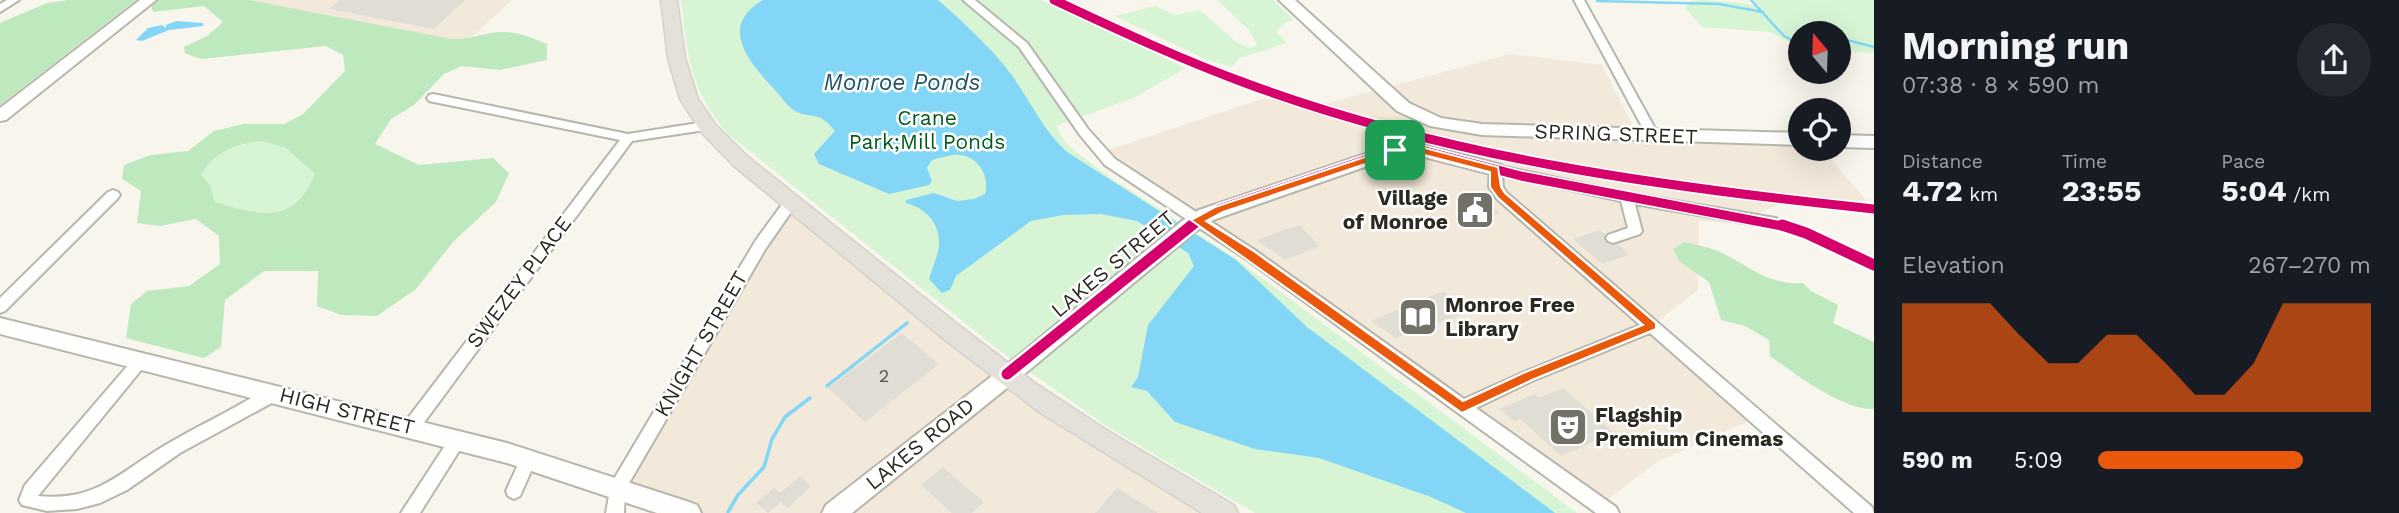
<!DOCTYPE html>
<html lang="en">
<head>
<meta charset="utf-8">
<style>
  :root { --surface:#171b24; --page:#242831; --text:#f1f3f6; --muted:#9ea1a6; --accent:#ea580c }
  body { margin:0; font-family:"Work Sans",sans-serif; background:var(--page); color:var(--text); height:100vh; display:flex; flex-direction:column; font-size:26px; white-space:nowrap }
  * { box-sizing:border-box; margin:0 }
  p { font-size:23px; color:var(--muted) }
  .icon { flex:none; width:38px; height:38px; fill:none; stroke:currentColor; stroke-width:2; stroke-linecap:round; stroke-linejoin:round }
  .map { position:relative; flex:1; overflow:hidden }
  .details { display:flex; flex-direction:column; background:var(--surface); width:525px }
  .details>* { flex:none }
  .needle { width:46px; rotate:341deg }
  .fabs { position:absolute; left:1788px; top:21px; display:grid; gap:14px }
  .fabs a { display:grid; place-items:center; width:63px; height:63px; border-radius:50%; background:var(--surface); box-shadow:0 7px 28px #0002; font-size:35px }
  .pin { position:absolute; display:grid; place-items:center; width:60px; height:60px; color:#fff; margin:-30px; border-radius:14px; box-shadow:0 4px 10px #0006 }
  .round { display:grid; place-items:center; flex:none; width:74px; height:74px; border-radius:37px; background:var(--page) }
  .headline { display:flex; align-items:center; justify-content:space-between; height:119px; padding:0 28px }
  h1 { font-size:38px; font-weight:700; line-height:52px }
  .stats { display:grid; grid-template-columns:repeat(3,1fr); gap:10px; height:119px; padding:7px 28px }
  .stats div { display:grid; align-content:center }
  .stats b { font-size:30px; font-weight:700 }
  .stats small { font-size:19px; font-weight:400 }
  .stats p { font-size:19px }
  .chart { height:196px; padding:14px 28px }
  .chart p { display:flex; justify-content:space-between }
  .chart svg { width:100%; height:126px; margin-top:7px; fill:var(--accent); opacity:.7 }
  ul { padding:0 28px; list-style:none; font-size:23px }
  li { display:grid; grid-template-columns:112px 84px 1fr; align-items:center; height:52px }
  li i { height:18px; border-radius:9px; background:var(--accent) }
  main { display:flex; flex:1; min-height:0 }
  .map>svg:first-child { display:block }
  .commercial { fill:#f2e9da }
  .green { fill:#d7f5d4 }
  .forest { fill:#bee9be; fill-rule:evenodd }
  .water { fill:#84d6f6 }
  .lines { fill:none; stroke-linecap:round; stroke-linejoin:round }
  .stream-far1 { stroke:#84d6f6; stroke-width:2.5 }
  .stream { stroke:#84d6f6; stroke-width:3.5 }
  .building { fill:#e0ded4 }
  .street-casing { stroke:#b7b6ad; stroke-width:4 }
  .secondary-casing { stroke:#b7b6ad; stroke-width:4 }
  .primary-casing { stroke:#d2d1cb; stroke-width:3 }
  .street { fill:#fefefc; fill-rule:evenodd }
  .secondary { fill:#fefefc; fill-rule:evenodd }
  .primary { fill:#e3e1d9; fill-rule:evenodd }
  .cycleway-far1-casing { stroke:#fff; stroke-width:12 }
  .cycleway-casing { stroke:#fff; stroke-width:16 }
  .cycleway-far1 { stroke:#d6006c; stroke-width:9 }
  .cycleway { stroke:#d6006c; stroke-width:11 }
  .route { fill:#ea580c; stroke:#fff; stroke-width:2; fill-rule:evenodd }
  .labels { text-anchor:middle; stroke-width:5; stroke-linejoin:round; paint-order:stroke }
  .number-label { font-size:18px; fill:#58564d }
  .park-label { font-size:21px; fill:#005d1d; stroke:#fff }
  .street-label { font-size:21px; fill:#2b2920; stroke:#fff }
  .poi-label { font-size:21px; font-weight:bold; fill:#2b2920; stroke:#fff; text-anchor:start }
  .water-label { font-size:23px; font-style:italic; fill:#245469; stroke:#fff }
</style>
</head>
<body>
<main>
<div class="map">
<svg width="1874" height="513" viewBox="0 0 1874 513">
  <rect width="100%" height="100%" fill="#f8f6ec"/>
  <!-- commercial -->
  <path class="commercial" d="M 232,0 L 512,0 L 463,45 Z
    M 1511,54 L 1602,65 L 1639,138 L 1801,144 L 1801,149 L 1822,149 L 1867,201 L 1796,196 L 1738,223 L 1699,221 L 1698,290 L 1652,326 L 1756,418 L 1657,462 L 1599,506 L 1100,153 L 1262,99 L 1327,103 Z
    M 791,202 L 934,317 L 1225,513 L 689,513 L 617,489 Z"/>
  <!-- green -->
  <path class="green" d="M 681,0 L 1041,0 L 1186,68 L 1133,98 L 1056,126 L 1065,142 L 1077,153 L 1113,179 L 1235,258 L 1577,513 L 1255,513 L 1111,429 L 1004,354 L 728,134 C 690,90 687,55 681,0 Z
    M 1217,0 L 1273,0 L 1294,20 L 1285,23 L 1276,32 L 1287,43 L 1239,58 L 1232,67 L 1205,59 L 1115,16 L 1155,6 L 1176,15 L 1200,10 L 1236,42 L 1249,48 L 1257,45 L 1249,30 Z
    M 1703,0 L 1736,2 L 1761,7 L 1754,0 L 1874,0 L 1874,53 L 1839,51 L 1839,33 L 1801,33 L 1801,42 L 1795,40 L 1791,43 L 1770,32 L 1702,27 L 1685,8 L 1690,1 Z
    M 262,141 L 286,148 L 316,174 C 312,182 308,193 302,199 C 279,223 242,210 215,202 L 210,185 L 201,175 C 215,150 234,145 262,141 Z"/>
  <!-- forest -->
  <path class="forest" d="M 68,0 L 136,0 L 0,105 L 0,23 L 47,3 Z
    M 157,0 L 249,0 L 452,39 C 470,40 486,32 503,32 C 519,32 533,38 547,44 L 547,60 L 500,70 L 462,66 L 444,74 L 414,105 L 391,119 L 375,144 L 419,165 L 493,158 L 509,173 L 496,202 L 454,241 L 416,289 L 377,316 L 341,315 L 317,306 L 318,271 L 264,271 L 225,300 L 221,347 L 204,358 L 126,338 L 131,304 L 147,291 L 189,286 L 220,264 L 219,236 L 196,219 L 160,226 L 137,223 L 141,191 L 122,179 L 124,165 L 151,155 L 188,151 L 214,131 L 244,124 L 284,124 L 303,114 L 345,71 L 343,55 L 326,46 L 201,59 L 185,53 L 184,47 L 207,36 L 223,22 L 204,6 L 153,12 L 151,6 ZM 262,141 L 286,148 L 315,174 C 293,226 261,215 215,202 L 210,185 L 201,175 C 214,152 235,144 262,141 Z
    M 1684,242 C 1696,245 1711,247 1722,253 C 1751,267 1767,285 1803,283 L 1811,291 L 1838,305 L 1833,323 L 1874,342 L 1874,409 C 1844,411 1795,374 1770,356 L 1769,340 L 1745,326 L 1721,320 L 1709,282 L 1680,262 L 1673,249 Z"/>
  <!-- water -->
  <path class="water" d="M 763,0 L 938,0 C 965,24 992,48 1013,77 C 1031,102 1044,132 1067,152 L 1236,260 L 1307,327 L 1555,513 L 1466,513 L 1431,497 L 1319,458 L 1255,449 L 1175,422 L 1147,391 L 1131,387 L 1138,377 L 1148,325 L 1194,266 L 1188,253 L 1137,221 L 1101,214 L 1063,215 L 1031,221 L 956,276 L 950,290 L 942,293 L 929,279 C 932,268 940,252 939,241 C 938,220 924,208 906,203 L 906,200 L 934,193 L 957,201 L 974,199 L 985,194 C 990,177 979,157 960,155 C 951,154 941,158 932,160 L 927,168 L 932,181 L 929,185 L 889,194 L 819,164 L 814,154 L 835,131 C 819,111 815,119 797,112 C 789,109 780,95 774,89 C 748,61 718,26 763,0 Z
    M 176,21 L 203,23 L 203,26 L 169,30 L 142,41 L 136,40 L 148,28 L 162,25 L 166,28 L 166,25 Z"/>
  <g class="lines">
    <!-- stream-far1 -->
    <path class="stream-far1" d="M 1751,0 L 1784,36 L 1801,45
      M 1597,1 L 1719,4 L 1763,12
      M 1839,38 L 1874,47"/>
    <!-- stream -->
    <path class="stream" d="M 827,386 L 907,323
      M 728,512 L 738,495 L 764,467 L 772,439 L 785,417 L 810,398"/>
  </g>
  <!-- building -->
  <path class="building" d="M 340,0 L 465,0 L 434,29 L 329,9 Z
    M 1482,196 L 1500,213 L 1479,221 L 1461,203 Z
    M 1299,225 L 1320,246 L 1285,260 L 1257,240 Z
    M 1600,230 L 1605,234 L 1606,242 L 1617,244 L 1629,255 L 1602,264 L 1573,239 Z
    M 1444,291 L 1466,313 L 1396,338 L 1371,321 Z
    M 902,333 L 939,364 L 865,422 L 828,388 Z
    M 1563,388 L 1614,433 L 1561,456 L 1520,419 L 1514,421 L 1499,409 L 1535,394 L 1539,398 Z
    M 943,467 L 984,502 L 972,513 L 952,513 L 921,485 Z
    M 800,476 L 811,486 L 788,508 L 781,502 L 768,513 L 756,503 L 774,488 L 780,493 Z
    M 1117,488 L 1158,513 L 1095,513 Z"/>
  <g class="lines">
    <!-- street casing -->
    <g class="street-casing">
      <path id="street" d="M 7,0 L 19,0 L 0,12 L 0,4 Z
        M 963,0 L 975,0 L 1027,43 L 1088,129 L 1115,159 L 1256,251 L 1464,399 L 1522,373 L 1640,325 L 1497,199 L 1489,187 L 1490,166 L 1495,165 L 1623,192 L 1775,218 L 1811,230 L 1874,259 L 1874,270 L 1801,236 L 1774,228 L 1635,204 L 1642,231 L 1640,234 L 1613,243 L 1608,241 L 1606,238 L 1608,235 L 1628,228 L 1621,201 L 1502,175 L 1503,187 L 1507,193 L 1872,507 L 1874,513 L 1854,513 L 1650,333 L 1532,381 L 1476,408 L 1616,507 L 1619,513 L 1596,513 L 1246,259 L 1105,165 L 1080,135 L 1019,47 Z
        M 1574,0 L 1584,0 L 1658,134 L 1656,137 L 1652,138 L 1646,134 Z
        M 433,94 L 628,134 L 705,122 L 711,126 L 705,130 L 632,141 L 417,432 L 411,434 L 405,432 L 403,427 L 405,422 L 620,140 L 429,101 L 427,98 L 429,95 Z
        M 113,190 L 118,192 L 120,195 L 118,198 L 5,311 L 0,313 L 0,298 L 108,192 Z
        M 791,197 L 798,202 L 766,248 L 625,490 L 624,513 L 606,513 L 611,484 L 756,240 L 786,199 Z
        M 141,354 L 146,356 L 149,360 L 146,364 L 38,496 C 99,502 121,470 169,443 C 202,424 236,408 268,388 L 274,387 L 280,388 L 282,393 L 280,398 L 268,405 L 180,453 L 127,490 L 100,503 L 77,509 L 47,511 L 22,505 L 19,500 L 25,485 L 136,356 Z
        M 458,433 L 464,435 L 466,440 L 420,513 L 401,513 L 452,435 Z
        M 528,453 L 534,455 L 536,460 L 520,496 L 514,499 L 508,496 L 506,491 L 520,460 L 522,455 Z"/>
    </g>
    <!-- secondary casing -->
    <g class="secondary-casing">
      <path id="secondary" d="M 140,0 L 156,0 L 6,120 L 0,121 L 0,108 Z
        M 1279,0 L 1295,0 L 1409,103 L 1441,118 L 1482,124 L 1801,133 L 1801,145 L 1482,135 L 1430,126 L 1397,111 Z
        M 1839,135 L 1874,136 L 1874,148 L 1839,147 Z
        M 1395,144 L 1421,144 L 1501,165 L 1504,169 L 1495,175 L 1421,156 L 1396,156 L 1213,220 L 1196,231 L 1033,367 L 852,513 L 822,513 L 826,505 L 1019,355 L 1182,221 L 1199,210 Z
        M 0,318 L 507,443 L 689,502 L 697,505 L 701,513 L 657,513 L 507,463 L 0,334 Z"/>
    </g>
    <!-- primary casing -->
    <g class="primary-casing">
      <path id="primary" d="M 661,0 L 677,0 L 685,58 L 698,99 L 715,124 L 747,156 L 961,327 L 1035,383 L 1108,431 L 1234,505 L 1238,513 L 1202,513 L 1042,414 L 945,340 L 734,166 L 701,132 L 680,99 L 668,58 Z"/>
    </g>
    <!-- street -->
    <use href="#street" class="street"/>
    <!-- secondary -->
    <use href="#secondary" class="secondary"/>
    <!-- primary -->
    <use href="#primary" class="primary"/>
    <!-- cycleway-far1 casing -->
    <g class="cycleway-far1-casing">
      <path id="cycleway-far1" d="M 1054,0 C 1118,30 1182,60 1248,84 C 1449,158 1662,187 1874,209
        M 1190,227 L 1219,209 L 1395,150 L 1421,150 L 1521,176 L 1787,227"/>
    </g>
    <!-- cycleway casing -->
    <g class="cycleway-casing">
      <path id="cycleway" d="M 1782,225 L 1806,233 L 1874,265
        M 1007,374 L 1192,225"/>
    </g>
    <!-- cycleway-far1 -->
    <use href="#cycleway-far1" class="cycleway-far1"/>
    <!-- cycleway -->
    <use href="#cycleway" class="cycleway"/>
  </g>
  <!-- route -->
  <path class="route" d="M 1395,147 L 1421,147 L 1498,167 L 1501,187 L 1505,193 L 1656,323 L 1656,329 L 1532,380 L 1462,413 L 1191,220 L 1215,207 ZM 1395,154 L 1421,154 L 1490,172 L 1490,187 L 1498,198 L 1643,325 L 1523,373 L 1463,401 L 1255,252 L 1206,221 L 1223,212 Z"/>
  <!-- icons -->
  <defs>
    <g id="civic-square" transform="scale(2.0125)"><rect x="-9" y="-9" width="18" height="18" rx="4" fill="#737167" stroke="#fff"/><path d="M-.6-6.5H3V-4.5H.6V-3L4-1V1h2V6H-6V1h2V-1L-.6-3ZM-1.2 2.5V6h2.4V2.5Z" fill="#fff"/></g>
    <g id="library-square" transform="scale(2.0125)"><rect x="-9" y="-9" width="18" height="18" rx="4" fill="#737167" stroke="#fff"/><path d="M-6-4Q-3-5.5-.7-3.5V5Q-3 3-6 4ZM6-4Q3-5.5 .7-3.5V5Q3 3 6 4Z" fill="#fff"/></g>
    <g id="theatre-square" transform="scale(2.0125)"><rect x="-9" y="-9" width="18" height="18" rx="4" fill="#737167" stroke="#fff"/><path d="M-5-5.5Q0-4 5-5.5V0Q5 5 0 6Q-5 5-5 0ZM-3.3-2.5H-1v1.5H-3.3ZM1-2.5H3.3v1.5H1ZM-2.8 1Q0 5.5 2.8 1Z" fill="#fff"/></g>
  </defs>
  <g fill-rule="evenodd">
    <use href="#civic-square" x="1475" y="210"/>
    <use href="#library-square" x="1418" y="317"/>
    <use href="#theatre-square" x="1568" y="427"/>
  </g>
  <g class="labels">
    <!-- number labels -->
    <g class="number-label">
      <text x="884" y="382">2</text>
    </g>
    <!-- park labels -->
    <g class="park-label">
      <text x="927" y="125">Crane<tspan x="927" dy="24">Park;Mill Ponds</tspan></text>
    </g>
    <!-- street labels -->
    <g class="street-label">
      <text transform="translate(1616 134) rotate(2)" y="7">SPRING STREET</text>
      <text transform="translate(1113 264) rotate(-40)" y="7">LAKES STREET</text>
      <text transform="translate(519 282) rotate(-53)" y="7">SWEZEY PLACE</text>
      <text transform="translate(701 344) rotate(-60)" y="7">KNIGHT STREET</text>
      <text transform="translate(347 411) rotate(14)" y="7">HIGH STREET</text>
      <text transform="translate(920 444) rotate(-39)" y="7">LAKES ROAD</text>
    </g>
    <!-- poi labels -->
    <g class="poi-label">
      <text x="1448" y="205" text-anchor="end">Village<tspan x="1448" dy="24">of Monroe</tspan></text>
      <text x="1445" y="312">Monroe Free<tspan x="1445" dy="24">Library</tspan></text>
      <text x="1595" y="422">Flagship<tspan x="1595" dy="24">Premium Cinemas</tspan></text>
    </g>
    <!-- water labels -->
    <g class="water-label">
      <text x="902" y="90">Monroe Ponds</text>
    </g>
  </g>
</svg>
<div class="fabs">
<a><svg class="needle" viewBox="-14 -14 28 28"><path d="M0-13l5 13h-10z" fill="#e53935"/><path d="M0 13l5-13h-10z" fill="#9ea1a6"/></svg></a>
<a><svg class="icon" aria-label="locate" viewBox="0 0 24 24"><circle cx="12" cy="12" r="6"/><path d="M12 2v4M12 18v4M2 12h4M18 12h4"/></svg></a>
</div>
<div class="pin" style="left:1395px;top:150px;background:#1e9e55"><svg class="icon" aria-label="arrive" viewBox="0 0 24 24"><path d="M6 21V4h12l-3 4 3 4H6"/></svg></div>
</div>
<section class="details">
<div class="headline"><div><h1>Morning run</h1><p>07:38 · 8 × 590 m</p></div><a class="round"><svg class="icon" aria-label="share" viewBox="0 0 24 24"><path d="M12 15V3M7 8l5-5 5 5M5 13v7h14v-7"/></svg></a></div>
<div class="stats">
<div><p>Distance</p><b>4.72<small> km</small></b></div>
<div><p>Time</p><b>23:55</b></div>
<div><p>Pace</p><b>5:04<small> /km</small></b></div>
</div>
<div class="chart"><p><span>Elevation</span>267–270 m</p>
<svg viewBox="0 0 160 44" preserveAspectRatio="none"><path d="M0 44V6L10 6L20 6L30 6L40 17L50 27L60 27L70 17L80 17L90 27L100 38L110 38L120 27L130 6L140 6L150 6L160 6V44z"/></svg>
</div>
<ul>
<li><b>590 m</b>5:09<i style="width:75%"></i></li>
</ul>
</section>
</main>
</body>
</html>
